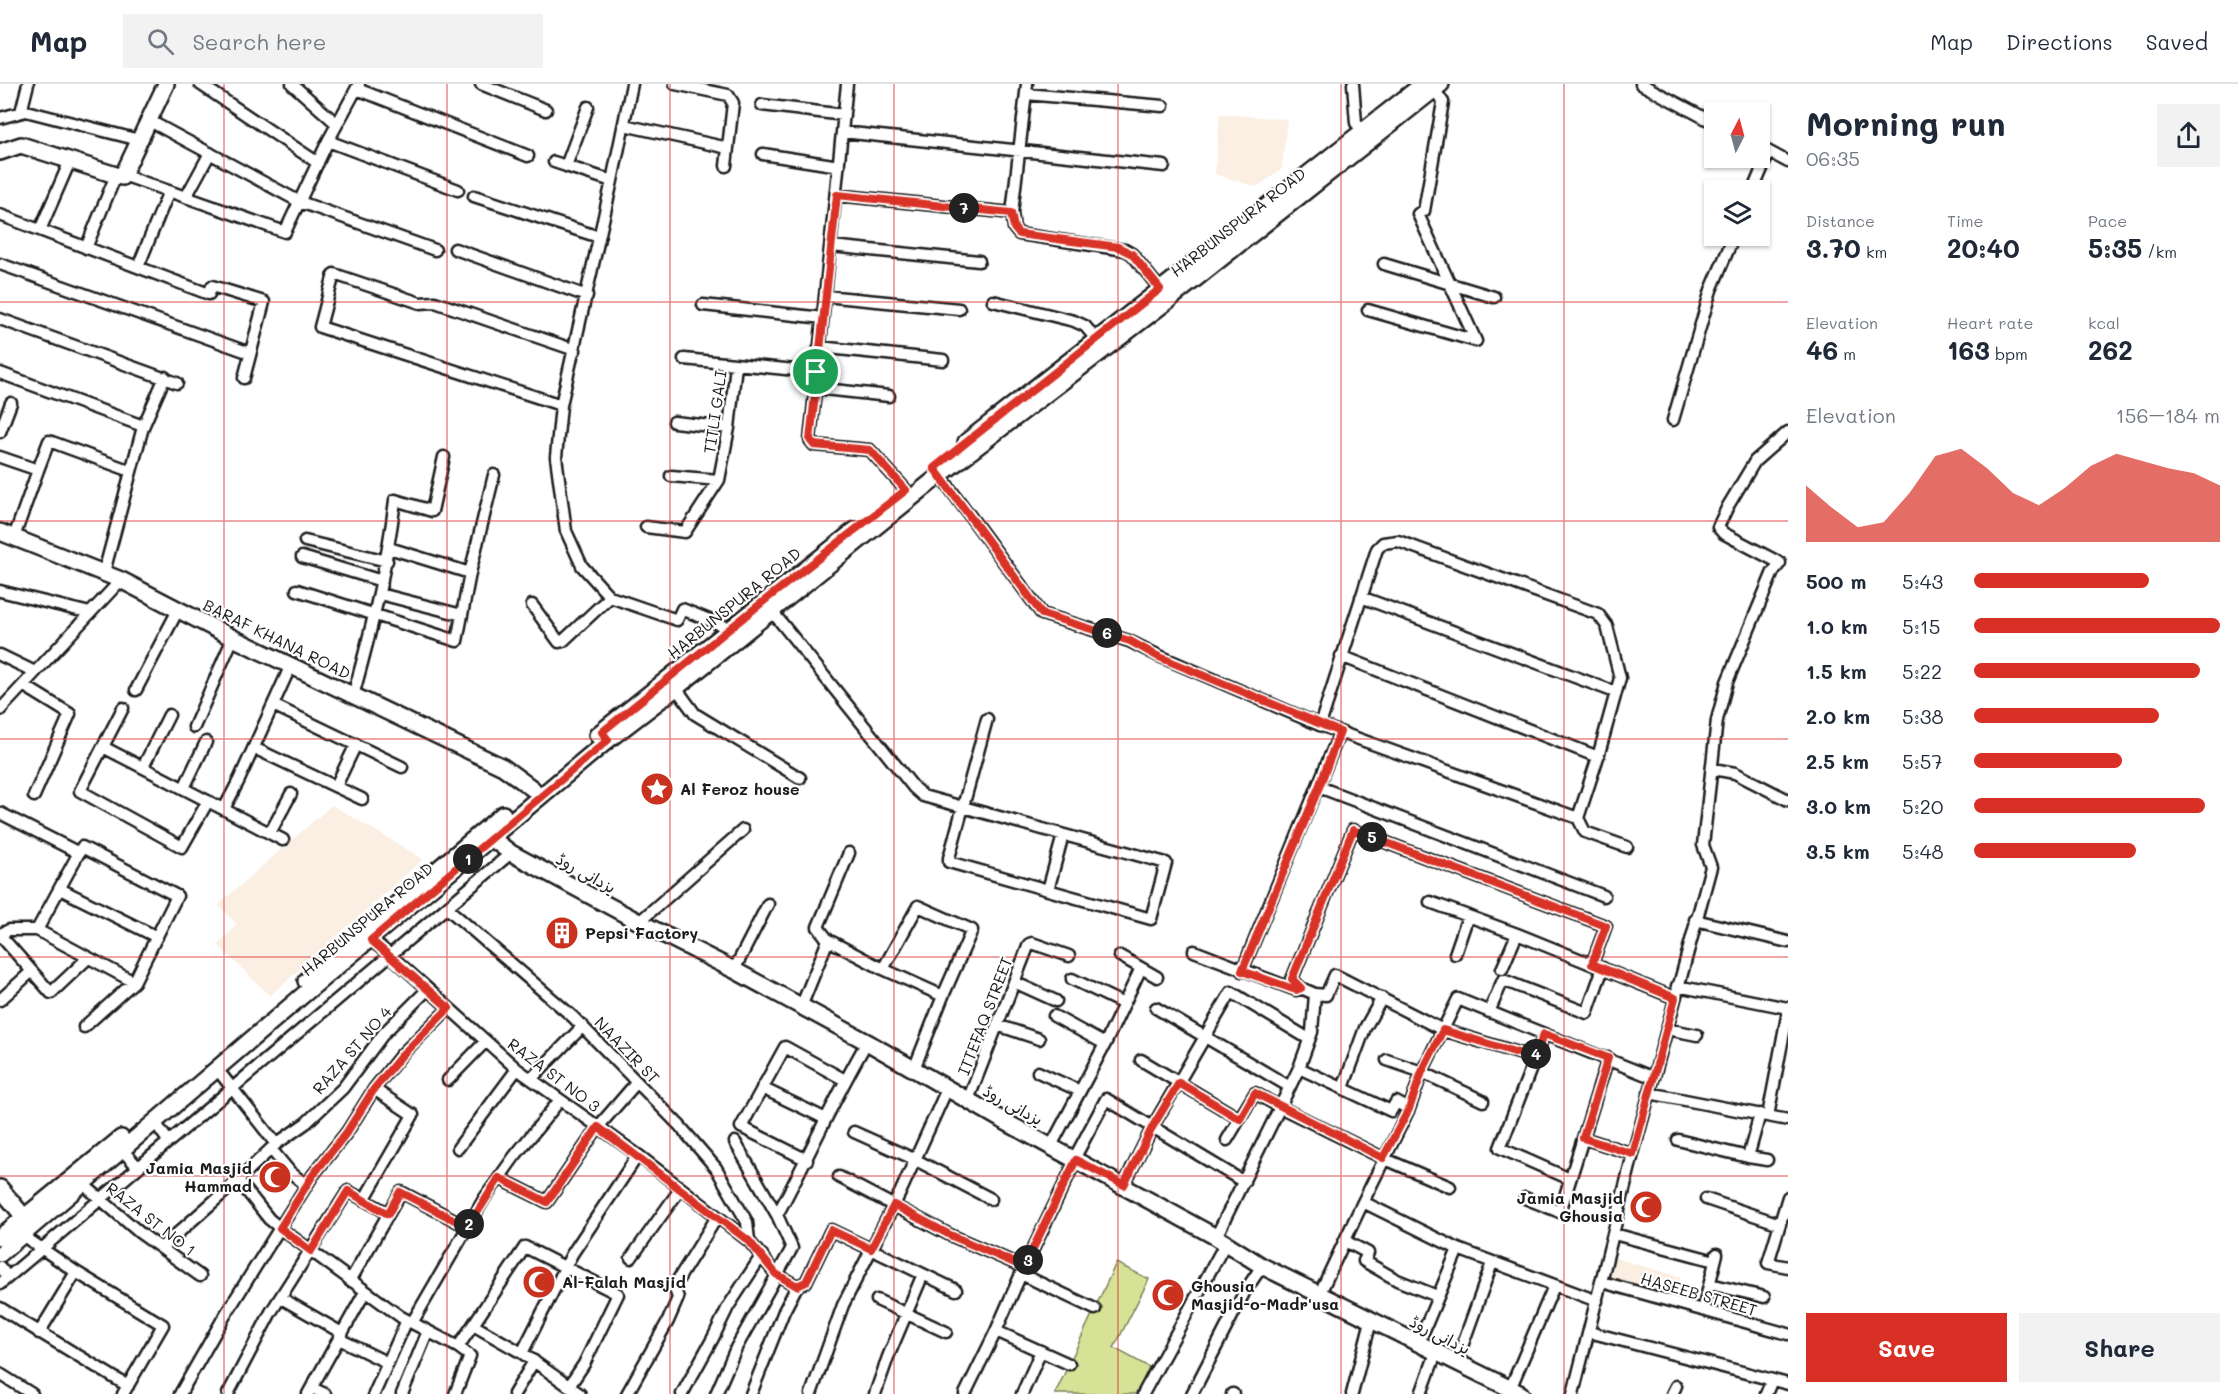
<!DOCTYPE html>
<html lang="en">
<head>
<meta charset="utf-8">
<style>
  :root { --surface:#fff; --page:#f2f2f3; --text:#1f2937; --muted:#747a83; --line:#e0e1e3; --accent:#d93025 }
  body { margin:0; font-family:Mali,"Playpen Sans Arabic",sans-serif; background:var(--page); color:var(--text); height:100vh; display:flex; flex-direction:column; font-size:22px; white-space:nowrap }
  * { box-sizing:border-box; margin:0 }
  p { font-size:20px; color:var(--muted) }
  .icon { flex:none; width:33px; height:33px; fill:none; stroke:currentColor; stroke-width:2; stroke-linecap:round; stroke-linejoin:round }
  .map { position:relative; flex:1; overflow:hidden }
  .sheet { display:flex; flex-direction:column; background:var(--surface); width:450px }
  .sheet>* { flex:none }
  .needle { width:39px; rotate:6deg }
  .tools { position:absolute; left:1704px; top:18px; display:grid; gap:12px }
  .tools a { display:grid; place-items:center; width:66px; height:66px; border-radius:0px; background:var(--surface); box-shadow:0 2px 4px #0004; font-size:30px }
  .pin { position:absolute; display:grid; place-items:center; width:51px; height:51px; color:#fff; margin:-26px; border:3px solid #fff; border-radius:50%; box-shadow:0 2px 6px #0007 }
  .km { position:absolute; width:30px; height:30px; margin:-15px; border-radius:50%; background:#222; color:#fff; font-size:16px; line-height:30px; text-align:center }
  .round { display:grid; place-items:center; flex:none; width:63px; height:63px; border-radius:0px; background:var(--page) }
  .head { display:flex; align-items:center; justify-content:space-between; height:102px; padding:0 18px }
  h1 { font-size:33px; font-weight:700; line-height:45px }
  .stats { display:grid; grid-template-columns:repeat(3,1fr); gap:9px; height:102px; padding:6px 18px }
  .stats div { display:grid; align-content:center }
  .stats b { font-size:26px; font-weight:700 }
  .stats small { font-size:16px; font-weight:400 }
  .stats p { font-size:16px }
  .chart { height:168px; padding:12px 18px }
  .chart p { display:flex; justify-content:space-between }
  .chart svg { width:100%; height:108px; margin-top:6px; fill:var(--accent); opacity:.7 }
  .button { display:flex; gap:12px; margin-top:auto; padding:12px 18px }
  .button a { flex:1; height:69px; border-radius:0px; background:var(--accent); color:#fff; font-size:24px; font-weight:700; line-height:69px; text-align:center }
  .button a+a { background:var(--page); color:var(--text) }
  ul { padding:0 18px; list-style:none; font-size:20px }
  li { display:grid; grid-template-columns:96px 72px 1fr; align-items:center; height:45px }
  li i { height:15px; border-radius:8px; background:var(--accent) }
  header { display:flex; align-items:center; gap:36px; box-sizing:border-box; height:84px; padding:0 30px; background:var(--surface); border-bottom:2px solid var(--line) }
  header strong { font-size:28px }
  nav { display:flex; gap:33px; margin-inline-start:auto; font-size:21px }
  .search { width:420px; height:54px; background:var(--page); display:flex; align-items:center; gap:15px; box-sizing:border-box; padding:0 21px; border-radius:0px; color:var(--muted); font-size:22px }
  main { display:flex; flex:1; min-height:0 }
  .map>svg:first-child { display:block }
  .built { fill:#fbeee2 }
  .green { fill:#d6e396; stroke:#798059; stroke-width:1.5 }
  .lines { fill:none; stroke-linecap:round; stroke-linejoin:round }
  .street-casing { stroke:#1c1c1c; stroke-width:15 }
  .secondary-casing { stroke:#1c1c1c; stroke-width:20 }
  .street { stroke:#fff; stroke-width:10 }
  .secondary { stroke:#fff; stroke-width:15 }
  .route-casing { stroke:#fff; stroke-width:12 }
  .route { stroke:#d93025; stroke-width:8 }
  .grid { fill:none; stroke:#d62828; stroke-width:1.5; stroke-opacity:0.55 }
  .labels { text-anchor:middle; stroke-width:4.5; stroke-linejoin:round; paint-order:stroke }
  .street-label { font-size:16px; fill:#1c1c1c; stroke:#fff }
  .poi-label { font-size:16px; font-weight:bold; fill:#1c1c1c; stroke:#fff; text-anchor:start }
</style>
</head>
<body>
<header>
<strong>Map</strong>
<div class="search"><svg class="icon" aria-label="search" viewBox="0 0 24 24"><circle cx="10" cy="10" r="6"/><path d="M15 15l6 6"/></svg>Search here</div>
<nav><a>Map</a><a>Directions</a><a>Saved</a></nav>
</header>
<main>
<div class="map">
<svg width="1788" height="1310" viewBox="0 0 1788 1310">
  <rect width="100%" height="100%" fill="#fff"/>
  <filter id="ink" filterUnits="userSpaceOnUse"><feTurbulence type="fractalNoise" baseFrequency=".0167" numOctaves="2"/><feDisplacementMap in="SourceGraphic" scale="12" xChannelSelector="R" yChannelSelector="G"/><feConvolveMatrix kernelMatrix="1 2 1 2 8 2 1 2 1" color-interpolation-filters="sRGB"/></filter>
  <g filter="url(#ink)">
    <!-- built -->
    <path class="built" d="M 1220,30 L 1287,35 L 1282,85 L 1257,103 L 1215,90 Z
      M 332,721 L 423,775 L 270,912 L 218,861 L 237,840 L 218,821 Z
      M 1608,1172 L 1681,1193 L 1676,1212 L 1604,1191 Z"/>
    <!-- green -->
    <path class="green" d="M 1116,1179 L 1149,1195 L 1114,1264 L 1149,1283 L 1137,1310 L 1055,1310 Z"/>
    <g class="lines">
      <!-- street casing -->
      <g class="street-casing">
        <path id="street" d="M 200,0 L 318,79
          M 292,0 L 337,40
          M 481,0 L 546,26
          M 632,0 L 612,97 L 561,321 L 556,373 L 566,447 L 582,482 L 610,513 L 677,536 L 682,525 L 731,545
          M 675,0 L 728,11 L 733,19 L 726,82
          M 847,0 L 810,356 L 814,361 L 870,366 L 906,406
          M 1027,0 L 1012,129 L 1014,144 L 1019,150 L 1125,166 L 1132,170 L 1160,205
          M 1353,0 L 1356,39 L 1363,47
          M 1641,0 L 1714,39
          M 357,5 L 528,72
          M 1026,10 L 1163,22
          M 762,21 L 844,31
          M 588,23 L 566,82 L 612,97
          M 21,28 L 28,0
          M 0,34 L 26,27 L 139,56
          M 148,36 L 300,118 L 435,166
          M 624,41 L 728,64
          M 842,48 L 1164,82
          M 328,57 L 458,106
          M 1760,63 L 1788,78
          M 763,70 L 839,82
          M 554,78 L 566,82
          M 123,91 L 285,148 L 328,57 L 359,0
          M 1753,106 L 1769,68
          M 836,111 L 1012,129
          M 474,112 L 599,153
          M 186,113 L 210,69
          M 0,131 L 209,210 L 212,202 L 264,218 L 244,294
          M 40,146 L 70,77
          M 831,162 L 979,177
          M 86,164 L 116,91
          M 455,165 L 587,212
          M 0,180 L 250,269
          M 1384,180 L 1494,213
          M 138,183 L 169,107
          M 825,212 L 959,225
          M 993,217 L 1074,237 L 1085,242 L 1096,255
          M 703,221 L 823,234
          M 1368,226 L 1476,257 L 1418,130 L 1424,127 L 1443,18 L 1434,5
          M 0,235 L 177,299
          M 819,263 L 943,276
          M 684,275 L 816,288
          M 0,289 L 143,342
          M 815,304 L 889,312
          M 561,321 L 320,243 L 334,190 L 420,219 L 435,218 L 575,266
          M 1673,336 L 1711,206 L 1734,152
          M 674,338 L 729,344
          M 0,348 L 11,319
          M 0,373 L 38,386 L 14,453
          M 38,386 L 49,357 L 131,387
          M 940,391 L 1042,530 L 1129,557 L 1157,571 L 1320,641 L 1578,734 L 1585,748 L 1627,763
          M 671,392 L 719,396
          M 646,443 L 685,448 L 719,396 L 729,344 L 736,281
          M 305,457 L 387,477
          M 389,464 L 470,489
          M 302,473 L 382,497
          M 104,488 L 143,343 L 165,293
          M 297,506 L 457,557 L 470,489 L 494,391
          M 0,507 L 90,529
          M 380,510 L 462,531
          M 1361,513 L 1615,608
          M 532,521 L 559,558 L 563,557 L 610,513
          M 771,526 L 914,704 L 923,712 L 1166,779 L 1151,835 L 949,778 L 949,774 L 987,635
          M 0,571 L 35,588
          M 1341,572 L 1598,673
          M 23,601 L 70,630 L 34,712
          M 676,604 L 695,630 L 800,694
          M 136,606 L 178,526
          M 353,612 C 371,547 387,483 395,416 L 432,427 L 444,373
          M 273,621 L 402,683
          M 123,624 L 80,707 L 182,763 L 208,717
          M 0,626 L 121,496
          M 1320,641 L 1377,465 L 1383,459 L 1398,457 L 1598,530 L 1607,542 L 1620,594 L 1598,673 L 1578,734
          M 194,643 L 233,554
          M 103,663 L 283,756
          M 254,664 L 362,715
          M 143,683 L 169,631
          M 1713,685 L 1735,689 L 1788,716
          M 336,702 L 356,660
          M 1319,703 L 1604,812
          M 184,704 L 206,658
          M 224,725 L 239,696 L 291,581
          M 0,729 L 79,769
          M 270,749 L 291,710
          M 60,805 L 157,853
          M 1048,806 L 1063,751
          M 1430,818 L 1517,850
          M 447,824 L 573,933 L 679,1041 L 716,1084 L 747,1138 L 749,1157
          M 1695,836 L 1788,858
          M 639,838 L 743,746
          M 0,850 L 9,846 L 37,846 L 134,898 L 177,812 L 82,763 L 37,846
          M 0,851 L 51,909 L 88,874
          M 371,856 L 390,871 L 517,985 L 638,1071 L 749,1157 L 776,1190 L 797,1202
          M 828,856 L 818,843 L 849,769
          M 1194,867 L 1296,906 L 1301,904
          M 1455,870 L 1468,832
          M 1120,872 L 1157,893
          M 883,885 L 918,822 L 972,846 L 943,912
          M 1502,885 L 1517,850 L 1675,914
          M 734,886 L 768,820
          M 1242,887 L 1340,648
          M 1072,895 L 1124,920
          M 1014,898 L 1056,917
          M 1677,902 L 1788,924
          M 1315,910 L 1326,911 L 1335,891 L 1443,946 L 1535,974 L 1544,950 L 1654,994
          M 0,916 L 31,888
          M 801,923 L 828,856 L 883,885 L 943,912 L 914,985
          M 1156,924 L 1290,1003
          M 1489,928 L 1503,896 L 1587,929 L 1603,884
          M 1054,932 L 1105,960
          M 997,941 L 1039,955
          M 84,943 L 134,898
          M 1667,945 L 1697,951
          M 1535,974 L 1500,1064 L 1570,1095
          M 1141,976 L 1240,1035
          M 1387,976 L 1422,988 L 1483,1017
          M 1299,984 L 1391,1027 L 1396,1018 L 1409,1025
          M 217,985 L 276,1060
          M 1038,988 L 1080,1007
          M 531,995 L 583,942
          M 448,996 L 486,957
          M 762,1004 L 826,1035
          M 1343,1004 L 1365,944 L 1382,914
          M 1649,1009 L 1788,1036
          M 968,1016 L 1029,860 L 1032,859 L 1069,872
          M 1768,1032 L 1788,927
          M 155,1038 L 168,1057
          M 854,1048 L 914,1075 L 991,1115
          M 1583,1054 L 1633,1070
          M 1678,1056 L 1748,1073 L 1760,1030
          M 735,1058 L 777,1131
          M 1051,1062 L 1105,960 L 1141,884
          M 458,1064 L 517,985
          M 271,1065 L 290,1088 L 306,1101
          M 122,1066 L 138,1083
          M 1748,1073 L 1767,1076
          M 1074,1075 L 1106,1015 L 1244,1098
          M 807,1076 L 741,1043 L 785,963 L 845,996
          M 1076,1076 L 1021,1190 L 1095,1225
          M 839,1093 L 950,1151 L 1024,1183
          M 499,1094 L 547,1118 L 598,1043 L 637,998
          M 238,1096 L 269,1135 L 280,1144 L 401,1233 L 458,1263 L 473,1241
          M 83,1100 L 140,1149 L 200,1192
          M 1124,1101 L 1153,1042 L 1231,908 L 1309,955
          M 1450,1103 L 1383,1074 L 1280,1023 L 1299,984 L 1312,948 L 1315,910 L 1301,904 L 1292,895 L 1353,746 L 1606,842 L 1592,880
          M 1788,1113 L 1768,1179 L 1788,1183
          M 1525,1114 L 1560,1128 L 1608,974
          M 1706,1115 L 1780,1140
          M 364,1116 L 413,1031 L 374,1005
          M 1363,1118 L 1409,1025 L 1422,988 L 1458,915 L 1544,950
          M 1614,1150 L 1715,1177
          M 22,1151 L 76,1188 L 163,1241 L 123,1310
          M 1216,1153 L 1280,1023 L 1255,1009 L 1227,1056
          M 1345,1157 L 1368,1169 L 1364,1177 L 1397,1196 L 1437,1212
          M 162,1163 L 238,1096 L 276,1060 L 306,1039 L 343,1004 L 384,949 L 428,905
          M 631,1174 L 681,1104
          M 0,1183 L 8,1193
          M 1021,1190 L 996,1247 L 1069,1280
          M 350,1197 L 401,1108 L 468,1143
          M 1602,1198 L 1788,1250
          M 0,1200 L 511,769
          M 1710,1200 L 1764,1213
          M 1319,1211 L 1363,1118 L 1458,1165
          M 281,1214 L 342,1249
          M 877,1216 L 946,1248
          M 0,1224 L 128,1302
          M 1703,1226 L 1717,1170
          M 412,1239 L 484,1115 L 514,1073 L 560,1016
          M 1589,1248 L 1788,1300
          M 39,1249 L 76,1188
          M 339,1255 L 388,1279
          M 1419,1258 L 1458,1165 L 1597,1217
          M 522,1269 L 473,1241 L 525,1163 L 618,1210 L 584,1280 L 570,1301
          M 1456,1279 L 1492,1179
          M 0,1290 L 32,1310
          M 312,1304 L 325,1310
          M 1510,1305 L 1554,1202
          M 180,1310 L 224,1233 L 313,1091 L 347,1048 L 374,1005 L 401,971 L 449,924
          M 228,1310 L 271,1228 L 348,1107 L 388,1129
          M 308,1310 L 365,1208
          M 374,1310 L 407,1236
          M 402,1310 L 428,1247
          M 455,1310 L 470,1272 L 458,1263
          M 514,1310 L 534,1277
          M 580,1310 L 522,1269 L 572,1170 L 638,1071
          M 627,1310 L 668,1237 L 678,1214 L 674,1202 L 717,1133
          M 682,1310 L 713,1254 L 728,1223 L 762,1171
          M 716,1310 L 736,1264 L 792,1164 L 777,1131 C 808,1074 834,1014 867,958
          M 751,1310 L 784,1227 L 797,1202 L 806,1198 L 831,1146 L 956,1206
          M 811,1310 L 843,1221 L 900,1109 L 947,1005
          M 875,1310 L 888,1273 L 923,1190
          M 965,1310 L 996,1247
          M 1022,1310 L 1041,1267
          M 1143,1310 L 1225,1160
          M 1192,1310 L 1245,1207 L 1262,1182
          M 1232,1310 L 1233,1310
          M 1352,1310 L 1371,1237
          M 1421,1310 L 1436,1269
          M 1573,1310 L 1633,1070 L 1711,783 L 1703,761 L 1717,636 L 1727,598 L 1773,488 L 1780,479 L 1723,449 L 1718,443 L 1728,422 L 1755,377 L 1788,348
          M 1672,1310 L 1676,1302
          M 1766,1310 L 1772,1296"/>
      </g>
      <!-- secondary casing -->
      <g class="secondary-casing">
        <path id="secondary" d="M 0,68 L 21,61 L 122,93 L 166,0
          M 966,358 L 1423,0
          M 0,448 L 121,496 L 233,554 L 503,683 L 533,705
          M 597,651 L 855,446
          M 491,754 L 511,769 L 639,838 L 734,886 L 867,958 L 1002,1036 L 1216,1153 L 1262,1182 L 1521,1310
          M 306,897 L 503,730
          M 0,1104 L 24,1133
          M 0,1153 L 121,1054
          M 0,1170 L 309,906 L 608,656 L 676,604 L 940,391 L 1170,215 L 1441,0"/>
      </g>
      <!-- street -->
      <use href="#street" class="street"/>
      <!-- secondary -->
      <use href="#secondary" class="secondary"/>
    </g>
  </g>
  <g class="lines" filter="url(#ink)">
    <!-- route casing -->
    <g class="route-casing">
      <path id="route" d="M 837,111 L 1011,129 L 1014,144 L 1019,150 L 1118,163 L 1132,170 L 1160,205 L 934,384 L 1042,530 L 1130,557 L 1157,572 L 1340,648 L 1319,703 L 1242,887 L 1296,906 L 1301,904 L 1292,895 L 1353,746 L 1606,842 L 1592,880 L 1675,914 L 1633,1070 L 1583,1054 L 1608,974 L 1544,950 L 1534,974 L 1443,946 L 1422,988 L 1409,1025 L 1383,1074 L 1255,1009 L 1240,1035 L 1179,999 L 1153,1042 L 1124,1101 L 1076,1076 L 1024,1183 L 950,1151 L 894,1121 L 871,1165 L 831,1146 L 806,1198 L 797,1202 L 776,1190 L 749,1157 L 598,1043 L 547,1118 L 499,1094 L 468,1143 L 400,1108 L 388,1130 L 348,1107 L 311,1167 L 280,1144 L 313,1091 L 347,1048 L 374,1005 L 402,971 L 449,924 L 371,856 L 608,656 L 602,648 L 764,517 L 906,406 L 870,366 L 814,361 L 810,356 Z"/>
    </g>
    <!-- route -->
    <use href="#route" class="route"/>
  </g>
  <!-- grid -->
  <path class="grid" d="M 224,0 L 224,1310M 447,0 L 447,1310M 670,0 L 670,1310M 894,0 L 894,1310M 1118,0 L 1118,1310M 1341,0 L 1341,1310M 1564,0 L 1564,1310M 0,218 L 1788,218M 0,437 L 1788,437M 0,655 L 1788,655M 0,873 L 1788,873M 0,1092 L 1788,1092"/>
  <!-- icons -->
  <defs>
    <g id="sight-disc" transform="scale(1.725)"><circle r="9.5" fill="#c8321e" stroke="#fff"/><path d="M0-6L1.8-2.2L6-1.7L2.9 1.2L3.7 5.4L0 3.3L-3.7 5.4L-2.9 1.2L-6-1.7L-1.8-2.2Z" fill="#fff"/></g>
    <g id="building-disc" transform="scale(1.725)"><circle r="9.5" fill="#c8321e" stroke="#fff"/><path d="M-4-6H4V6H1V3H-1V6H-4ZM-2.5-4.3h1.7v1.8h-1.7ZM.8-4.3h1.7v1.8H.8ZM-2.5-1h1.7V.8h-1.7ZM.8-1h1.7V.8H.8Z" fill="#fff"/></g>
    <g id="mosque-disc" transform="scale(1.725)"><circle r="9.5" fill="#c8321e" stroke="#fff"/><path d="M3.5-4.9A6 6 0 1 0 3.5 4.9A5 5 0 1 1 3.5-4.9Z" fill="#fff"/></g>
  </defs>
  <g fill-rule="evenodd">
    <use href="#sight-disc" x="657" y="705"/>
    <use href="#building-disc" x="562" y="849"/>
    <use href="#mosque-disc" x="275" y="1093"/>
    <use href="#mosque-disc" x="1646" y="1123"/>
    <use href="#mosque-disc" x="539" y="1198"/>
    <use href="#mosque-disc" x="1168" y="1211"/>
  </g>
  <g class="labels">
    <!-- street labels -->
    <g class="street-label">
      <text transform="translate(1238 138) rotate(-38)" y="6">HARBUNSPURA ROAD</text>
      <text transform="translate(715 328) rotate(-82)" y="6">TITLI GALI</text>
      <text transform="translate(734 519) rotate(-39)" y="6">HARBUNSPURA ROAD</text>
      <text transform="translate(277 555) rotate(26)" y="6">BARAF KHANA ROAD</text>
      <text transform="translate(586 789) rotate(29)" y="6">یزدانی روڈ</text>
      <text transform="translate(367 835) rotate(-40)" y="6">HARBUNSPURA ROAD</text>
      <text transform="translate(985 932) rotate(-69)" y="6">ITTEFAQ STREET</text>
      <text transform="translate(352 966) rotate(-49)" y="6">RAZA ST NO 4</text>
      <text transform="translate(627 966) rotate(46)" y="6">NAAZIR ST</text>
      <text transform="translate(554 991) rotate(37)" y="6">RAZA ST NO 3</text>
      <text transform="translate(1013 1021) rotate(29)" y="6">یزدانی روڈ</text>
      <text transform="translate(151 1135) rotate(38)" y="6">RAZA ST NO 1</text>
      <text transform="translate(1699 1210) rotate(16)" y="6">HASEEB STREET</text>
      <text transform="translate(1440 1251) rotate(27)" y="6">یزدانی روڈ</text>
    </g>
    <!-- poi labels -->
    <g class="poi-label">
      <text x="680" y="711">Al Feroz house</text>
      <text x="585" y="855">Pepsi Factory</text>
      <text x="252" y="1090" text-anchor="end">Jamia Masjid<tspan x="252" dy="18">Hammad</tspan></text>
      <text x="1623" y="1120" text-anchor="end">Jamia Masjid<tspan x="1623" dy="18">Ghousia</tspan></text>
      <text x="562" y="1204">Al-Falah Masjid</text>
      <text x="1191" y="1208">Ghousia<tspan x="1191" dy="18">Masjid-o-Madr'usa</tspan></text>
    </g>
  </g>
</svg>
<div class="tools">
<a><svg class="needle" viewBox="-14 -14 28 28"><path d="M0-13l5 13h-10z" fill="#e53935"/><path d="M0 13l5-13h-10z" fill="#747a83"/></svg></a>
<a><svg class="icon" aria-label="layers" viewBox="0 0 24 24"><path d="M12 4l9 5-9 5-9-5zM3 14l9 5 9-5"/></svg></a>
</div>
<div class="pin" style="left:816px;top:288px;background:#1e9e55"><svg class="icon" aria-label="arrive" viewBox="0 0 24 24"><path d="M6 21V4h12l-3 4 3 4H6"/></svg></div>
<b class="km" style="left:468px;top:775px">1</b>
<b class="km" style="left:469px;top:1140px">2</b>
<b class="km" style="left:1028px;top:1176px">3</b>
<b class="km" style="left:1536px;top:970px">4</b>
<b class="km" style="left:1372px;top:753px">5</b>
<b class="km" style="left:1107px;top:549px">6</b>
<b class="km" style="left:964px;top:124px">7</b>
</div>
<section class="sheet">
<div class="head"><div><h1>Morning run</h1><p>06:35</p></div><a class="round"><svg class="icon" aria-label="share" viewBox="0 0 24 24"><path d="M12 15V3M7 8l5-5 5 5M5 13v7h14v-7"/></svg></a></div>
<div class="stats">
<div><p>Distance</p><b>3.70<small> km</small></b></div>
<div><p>Time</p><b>20:40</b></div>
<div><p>Pace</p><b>5:35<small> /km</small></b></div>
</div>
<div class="stats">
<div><p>Elevation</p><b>46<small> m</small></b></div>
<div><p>Heart rate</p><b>163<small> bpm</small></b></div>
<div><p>kcal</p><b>262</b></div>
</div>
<div class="chart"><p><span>Elevation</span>156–184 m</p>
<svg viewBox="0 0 160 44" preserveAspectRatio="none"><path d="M0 44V21L10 30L20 38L30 36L40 24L50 9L60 6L70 14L80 24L90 29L100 22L110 13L120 8L130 11L140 14L150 16L160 21V44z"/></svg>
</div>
<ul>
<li><b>500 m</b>5:43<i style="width:71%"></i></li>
<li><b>1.0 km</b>5:15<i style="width:100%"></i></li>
<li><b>1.5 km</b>5:22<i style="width:92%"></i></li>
<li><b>2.0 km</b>5:38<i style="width:75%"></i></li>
<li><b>2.5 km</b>5:57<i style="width:60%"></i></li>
<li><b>3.0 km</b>5:20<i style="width:94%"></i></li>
<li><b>3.5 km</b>5:48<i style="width:66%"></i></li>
</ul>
<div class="button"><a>Save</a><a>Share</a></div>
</section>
</main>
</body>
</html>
